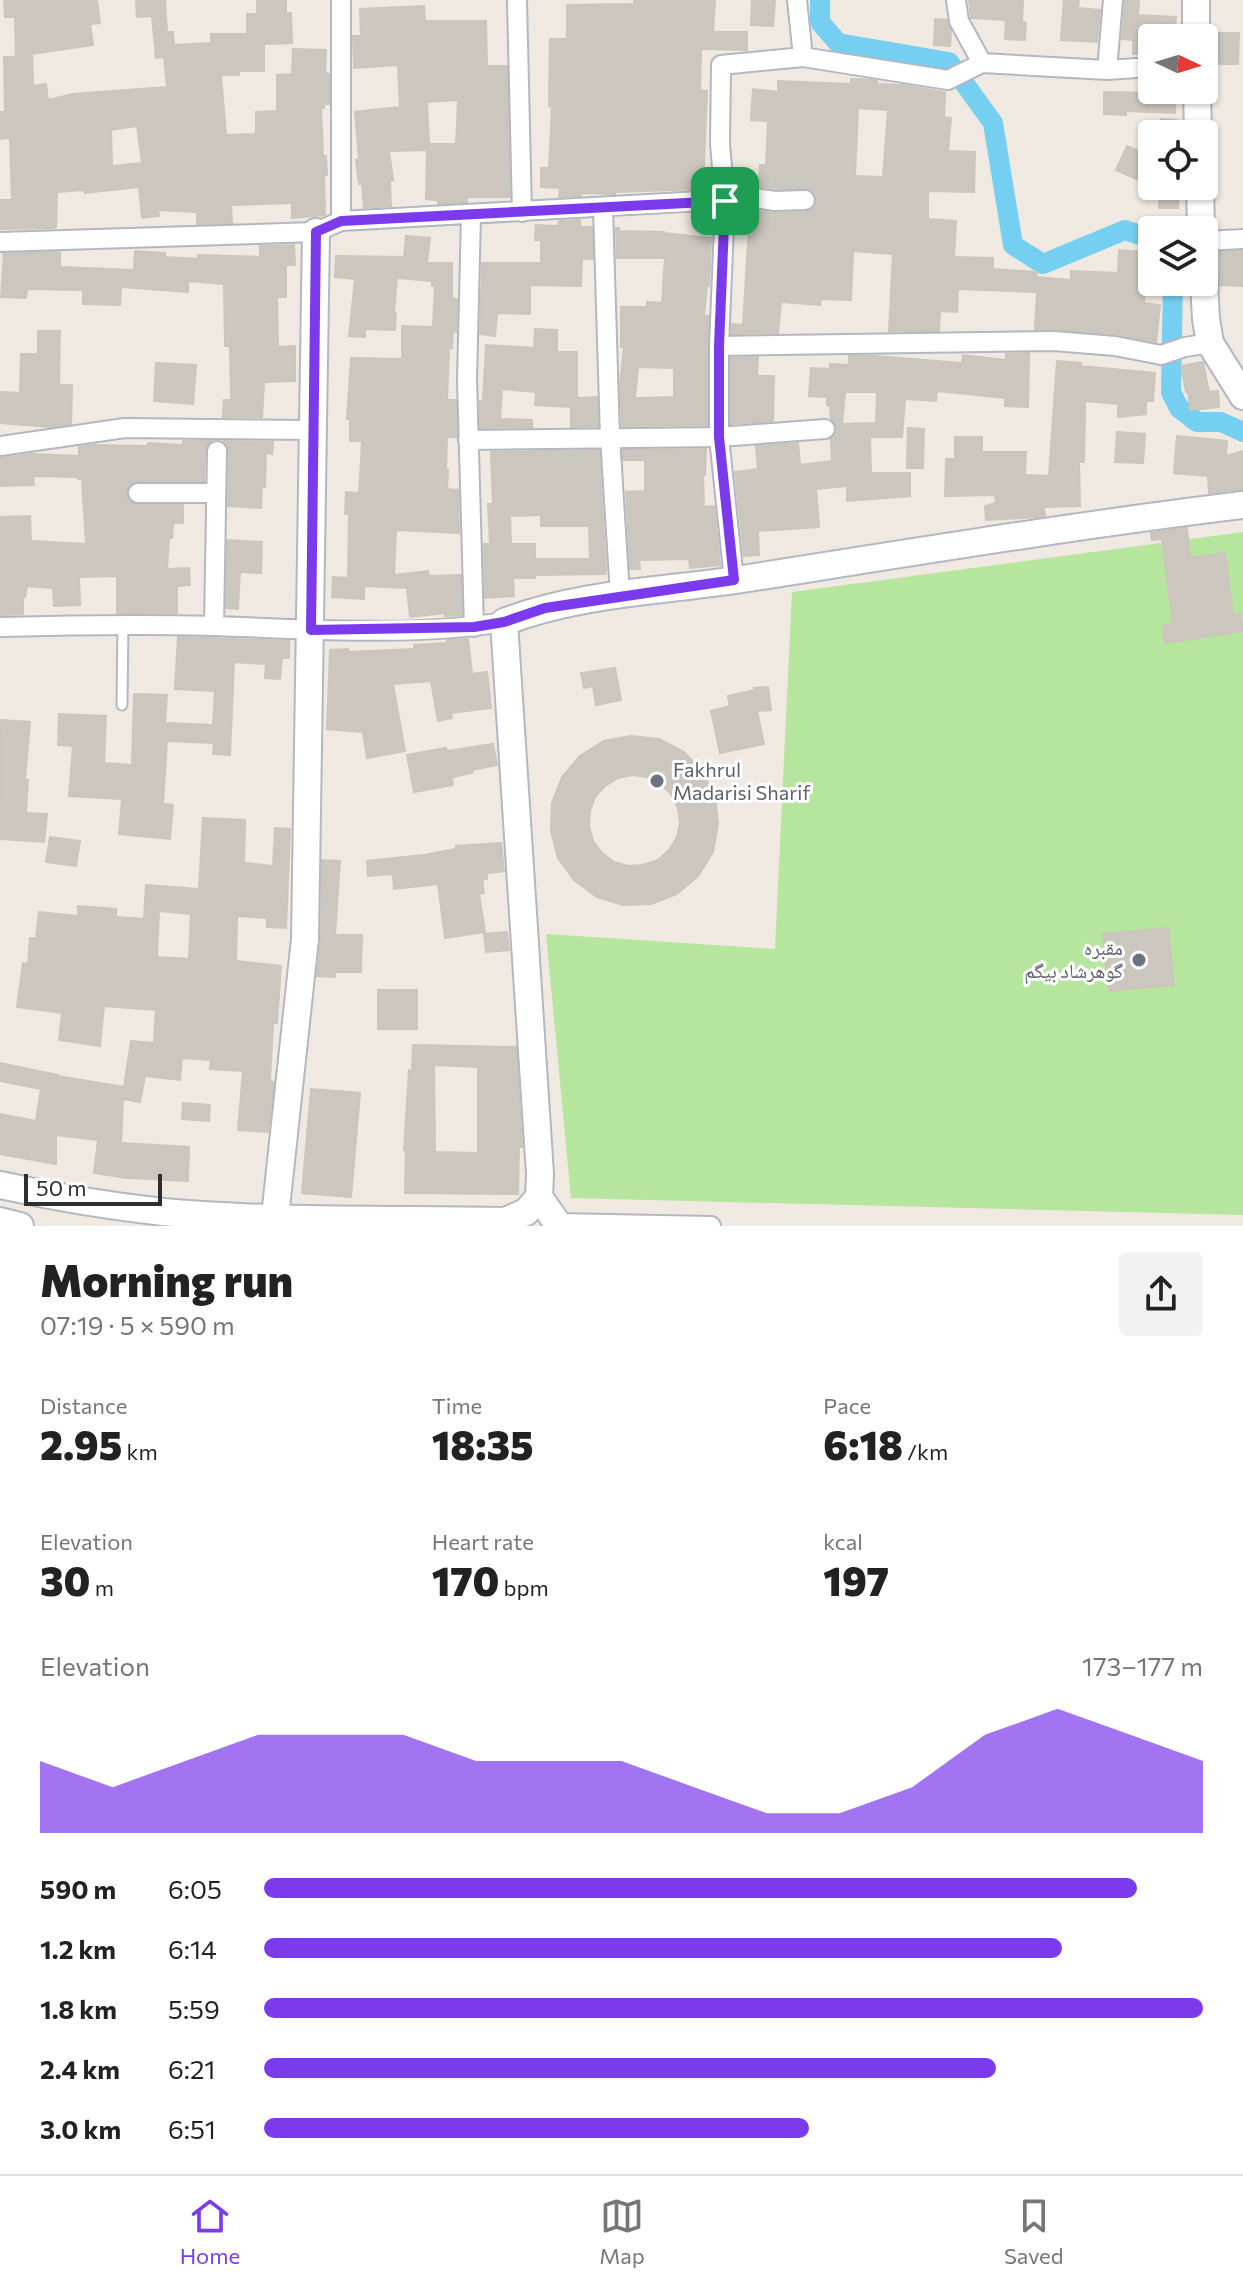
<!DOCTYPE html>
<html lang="en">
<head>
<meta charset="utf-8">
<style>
  :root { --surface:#fff; --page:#f2f2f2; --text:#222; --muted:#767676; --line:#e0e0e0; --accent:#7c3aed }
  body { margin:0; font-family:Commissioner,"Noto Naskh Arabic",sans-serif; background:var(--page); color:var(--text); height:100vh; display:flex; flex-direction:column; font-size:30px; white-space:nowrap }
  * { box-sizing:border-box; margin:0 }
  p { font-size:26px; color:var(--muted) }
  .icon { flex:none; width:44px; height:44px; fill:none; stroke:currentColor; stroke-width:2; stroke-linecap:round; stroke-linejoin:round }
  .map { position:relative; height:1226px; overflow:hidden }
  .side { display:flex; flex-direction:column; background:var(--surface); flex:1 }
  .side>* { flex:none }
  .needle { width:52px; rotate:94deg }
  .buttons { position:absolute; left:1138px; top:24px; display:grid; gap:16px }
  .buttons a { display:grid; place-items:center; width:80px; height:80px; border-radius:8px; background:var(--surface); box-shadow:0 2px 6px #0004; font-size:40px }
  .scale { position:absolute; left:24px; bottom:20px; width:138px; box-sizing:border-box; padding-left:8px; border:4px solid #2e2e2e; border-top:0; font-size:22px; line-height:28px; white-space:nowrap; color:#2e2e2e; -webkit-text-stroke:6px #fff; paint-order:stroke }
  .pin { position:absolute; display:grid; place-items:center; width:68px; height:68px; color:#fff; margin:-34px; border-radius:16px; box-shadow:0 4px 12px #0006 }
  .round { display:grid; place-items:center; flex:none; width:84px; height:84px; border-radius:8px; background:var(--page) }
  .head { display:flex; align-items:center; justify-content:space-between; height:136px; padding:0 40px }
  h1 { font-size:44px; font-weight:800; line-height:60px }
  .stats { display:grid; grid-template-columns:repeat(3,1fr); gap:12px; height:136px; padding:8px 40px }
  .stats div { display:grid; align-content:center }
  .stats b { font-size:40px; font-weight:800 }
  .stats small { font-size:22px; font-weight:400 }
  .stats p { font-size:22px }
  .chart { height:224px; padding:16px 40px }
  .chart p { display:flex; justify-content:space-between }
  .chart svg { width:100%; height:144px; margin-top:8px; fill:var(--accent); opacity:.7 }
  ul { padding:0 40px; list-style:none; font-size:26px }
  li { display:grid; grid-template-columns:128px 96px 1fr; align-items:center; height:60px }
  li i { height:20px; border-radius:10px; background:var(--accent) }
  .tab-bar { display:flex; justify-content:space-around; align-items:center; height:112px; border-top:2px solid var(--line); background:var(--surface); font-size:22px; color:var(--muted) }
  .tab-bar a { display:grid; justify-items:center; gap:4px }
  .tab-bar .current { color:var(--accent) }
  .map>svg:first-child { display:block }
  .green { fill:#b6e59e }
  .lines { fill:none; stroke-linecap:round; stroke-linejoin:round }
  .canal { stroke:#75cff0; stroke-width:20 }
  .building { fill:#cbc7bf; stroke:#cbc5ba; stroke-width:2; fill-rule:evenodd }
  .lane-casing { stroke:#b4b7c1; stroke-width:13 }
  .street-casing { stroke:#b4b7c1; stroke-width:22 }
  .secondary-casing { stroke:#b4b7c1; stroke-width:30 }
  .lane { stroke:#fff; stroke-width:9 }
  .street { stroke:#fff; stroke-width:18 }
  .secondary { stroke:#fff; stroke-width:26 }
  .route-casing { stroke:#fff; stroke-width:16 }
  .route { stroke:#7c3aed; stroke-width:10 }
  .worship-dot { fill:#6b7280; stroke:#fff; stroke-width:3 }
  .labels { text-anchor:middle; stroke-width:6; stroke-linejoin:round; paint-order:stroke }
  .worship-label { font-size:20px; fill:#5b616d; stroke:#fff; text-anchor:start }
</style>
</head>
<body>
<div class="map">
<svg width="1243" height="1226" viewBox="0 0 1243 1226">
  <rect width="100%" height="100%" fill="#efe9e1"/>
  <!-- green -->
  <path class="green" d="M 1243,532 L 1243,1215 L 571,1198 L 546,934 L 775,949 L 792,592 Z"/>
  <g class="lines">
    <!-- canal -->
    <path class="canal" d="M 820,0 L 820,22 L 838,43 L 949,62 L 993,123 L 1013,245 L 1043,264 L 1125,230 L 1152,239
      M 1173,282 L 1171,392 L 1179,408 L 1197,422 L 1221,422 L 1243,432"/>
  </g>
  <!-- building -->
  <path class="building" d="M 4,0 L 97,0 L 100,23 L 90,24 L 93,45 L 32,54 L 33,86 L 46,84 L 48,100 L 73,94 L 167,87 L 164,57 L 156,58 L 152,16 L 137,17 L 136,0 L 165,0 L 167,32 L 173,32 L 174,45 L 211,43 L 211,34 L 247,34 L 247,14 L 257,14 L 257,0 L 286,0 L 286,13 L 291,13 L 292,43 L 264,44 L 264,71 L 239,71 L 239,75 L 221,75 L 226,135 L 256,134 L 256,112 L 277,111 L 277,75 L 292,74 L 293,49 L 326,50 L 325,73 L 329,74 L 329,104 L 324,104 L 324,108 L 321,108 L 323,156 L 326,156 L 327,175 L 324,175 L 325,215 L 292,218 L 292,203 L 231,205 L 232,223 L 197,224 L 197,212 L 158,210 L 159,216 L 142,218 L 139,187 L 85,193 L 84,190 L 57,192 L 56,227 L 52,228 L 0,229 L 0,200 L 12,200 L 10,138 L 0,139 L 0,112 L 5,112 L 4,57 L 16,57 L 15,17 L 5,17 ZM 137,126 L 142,163 L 112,166 L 111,130 Z
    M 634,0 L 715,0 L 713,32 L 747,32 L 747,50 L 701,49 L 700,90 L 707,91 L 703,189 L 615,192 L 615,194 L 581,193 L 581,196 L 559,197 L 560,188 L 541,187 L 541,168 L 549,168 L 552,107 L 549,106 L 550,39 L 567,39 L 567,5 L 634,4 Z
    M 752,0 L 775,0 L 773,26 L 751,25 Z
    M 969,0 L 1023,0 L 1022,22 L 1026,23 L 1025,40 L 1005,39 L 1006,20 L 971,18 Z
    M 1064,0 L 1079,0 L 1078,8 L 1100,10 L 1097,42 L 1061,40 Z
    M 1125,0 L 1139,0 L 1138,15 L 1176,17 L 1174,38 L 1152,38 L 1152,54 L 1133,54 L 1133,40 L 1122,39 Z
    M 424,6 L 425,21 L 486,21 L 487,66 L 507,66 L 510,197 L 467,197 L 467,202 L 438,204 L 438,200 L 426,199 L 427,150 L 389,151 L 393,180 L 390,181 L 391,206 L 364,208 L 362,184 L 359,184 L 356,160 L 359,159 L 355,112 L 400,107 L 398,65 L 354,68 L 353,36 L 361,36 L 360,9 ZM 458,100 L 456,144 L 429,144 L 427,102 Z
    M 935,19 L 947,20 L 951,31 L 950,46 L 934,45 Z
    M 1218,33 L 1239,33 L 1238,64 L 1217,64 Z
    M 851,79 L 874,80 L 877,81 L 877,84 L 902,85 L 945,92 L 944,117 L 951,118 L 948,151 L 975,152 L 974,192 L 928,191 L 928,219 L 956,221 L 954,257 L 993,258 L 993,269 L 1037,272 L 1036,277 L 1071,280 L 1071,271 L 1118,273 L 1119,250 L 1146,252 L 1144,303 L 1160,305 L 1156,342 L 1116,334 L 1035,329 L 1037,292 L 958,289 L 957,312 L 940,311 L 939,331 L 889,331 L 893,254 L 853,251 L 851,300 L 821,299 L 820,305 L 781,302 L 778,333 L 732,334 L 732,324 L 743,325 L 750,210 L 775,213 L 805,212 L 812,210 L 817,200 L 816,194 L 810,189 L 776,189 L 759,186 L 760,165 L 766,165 L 768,121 L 751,120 L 753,89 L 778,92 L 778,81 L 851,84 ZM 858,108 L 888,110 L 883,177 L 855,176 Z
    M 1151,90 L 1176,90 L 1175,113 L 1126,111 L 1126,115 L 1104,114 L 1104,92 L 1151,93 Z
    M 1161,119 L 1177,120 L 1177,134 L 1160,134 Z
    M 1127,146 L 1152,157 L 1152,163 L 1143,182 L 1116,170 Z
    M 1160,186 L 1179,186 L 1178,208 L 1159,208 Z
    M 580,220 L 580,227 L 592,227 L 593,259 L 582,259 L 581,286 L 530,285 L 530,314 L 497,313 L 495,336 L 480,334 L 482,263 L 541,263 L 541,240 L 535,240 L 536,225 L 558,226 L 559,221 Z
    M 616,228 L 619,228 L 619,231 L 664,232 L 664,233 L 711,238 L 709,286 L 707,286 L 704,316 L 708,316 L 707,425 L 622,426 L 620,384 L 624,347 L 621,347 L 621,307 L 647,307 L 647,302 L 662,303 L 665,258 L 617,258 ZM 638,367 L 674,368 L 674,397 L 635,398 Z
    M 406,236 L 430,238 L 427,263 L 452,263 L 452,298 L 457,299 L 456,332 L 453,332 L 452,348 L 449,348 L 447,400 L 456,400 L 457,437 L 447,437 L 446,470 L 448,470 L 447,489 L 458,490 L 459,533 L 396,530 L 394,575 L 428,571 L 429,576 L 461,575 L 462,615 L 445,616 L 445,613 L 410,617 L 407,588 L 364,586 L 364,599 L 332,597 L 333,577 L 348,578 L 349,514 L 345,514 L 346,492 L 359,493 L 362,441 L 350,441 L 350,419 L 347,419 L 351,358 L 402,359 L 402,326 L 433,327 L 435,286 L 432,286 L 432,281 L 397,278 L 394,313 L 396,313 L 395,330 L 365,329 L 365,337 L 349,336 L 355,279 L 335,277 L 336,256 L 404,257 Z
    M 294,245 L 295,265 L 286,265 L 286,297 L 277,297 L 278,347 L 295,346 L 295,381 L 264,382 L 262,417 L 223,417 L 224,400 L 231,400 L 230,346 L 225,346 L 224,284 L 188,281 L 188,292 L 121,287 L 120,305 L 83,304 L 83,290 L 27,289 L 26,298 L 1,297 L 4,254 L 55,252 L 60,253 L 60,267 L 134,270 L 135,251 L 165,253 L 165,257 L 198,259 L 198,255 L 260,257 L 260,246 Z
    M 1243,251 L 1243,286 L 1220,285 L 1216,272 L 1217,252 Z
    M 535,329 L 557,330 L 557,352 L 577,352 L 577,398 L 597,397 L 598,426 L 571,427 L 571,407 L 535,405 L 536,392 L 502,389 L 500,419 L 532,420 L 532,427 L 480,428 L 480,401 L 483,401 L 486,345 L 534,348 Z
    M 38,331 L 60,331 L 59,385 L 72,385 L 71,424 L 50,427 L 0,423 L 0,392 L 20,393 L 21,354 L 38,354 Z
    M 1029,353 L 1028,407 L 1005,406 L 1005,398 L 937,391 L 936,401 L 905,399 L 902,437 L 870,437 L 871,473 L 910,473 L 910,496 L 847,501 L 847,486 L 816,489 L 819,527 L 758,531 L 759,555 L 744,556 L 735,472 L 758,469 L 756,446 L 798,443 L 800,465 L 832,461 L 831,439 L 836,433 L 837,427 L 831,419 L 830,406 L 827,405 L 827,397 L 809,396 L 811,368 L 830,369 L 830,364 L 849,365 L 849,356 L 875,356 L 962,363 L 963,355 L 1006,360 L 1006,354 ZM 845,392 L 877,392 L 876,423 L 842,424 Z
    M 758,357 L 757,376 L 774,376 L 773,421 L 731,424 L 731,358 Z
    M 1057,361 L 1081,363 L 1080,366 L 1155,373 L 1153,401 L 1146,401 L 1146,414 L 1118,417 L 1118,404 L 1085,401 L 1084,462 L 1079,462 L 1080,506 L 1044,507 L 1045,516 L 1039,517 L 986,520 L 985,506 L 996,503 L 995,495 L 945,496 L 946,459 L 955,459 L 955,437 L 982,437 L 982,452 L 1026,452 L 1025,475 L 1049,476 Z
    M 1203,362 L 1209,392 L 1218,391 L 1219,407 L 1190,410 L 1188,391 L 1186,392 L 1181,366 Z
    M 156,363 L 196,365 L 193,404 L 154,401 Z
    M 908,428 L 924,429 L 923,468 L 907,468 Z
    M 1117,432 L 1145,434 L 1143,463 L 1115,462 Z
    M 1177,436 L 1227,441 L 1226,456 L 1243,451 L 1243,489 L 1209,493 L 1208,476 L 1174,473 Z
    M 183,441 L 211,441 L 205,450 L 204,481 L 137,481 L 131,483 L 126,492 L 128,500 L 137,505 L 183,505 L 183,523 L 173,523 L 172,538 L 169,538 L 167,569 L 189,568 L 190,585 L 177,586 L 177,613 L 117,613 L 117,576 L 79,577 L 80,605 L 54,606 L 53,588 L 27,586 L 25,597 L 23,596 L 23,614 L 0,615 L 0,517 L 30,516 L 31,541 L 86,544 L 82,479 L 78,479 L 78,477 L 33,476 L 34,485 L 0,486 L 0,458 L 32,454 L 79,456 L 79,447 L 94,445 L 148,446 L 148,443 L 183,445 Z
    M 224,441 L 273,442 L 272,454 L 266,453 L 265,487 L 262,487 L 261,508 L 228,506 L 229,451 Z
    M 706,449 L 705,475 L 703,475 L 704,507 L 714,506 L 720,565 L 690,568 L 689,559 L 639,560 L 640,569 L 630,569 L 626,492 L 645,491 L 645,460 L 623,460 L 623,450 Z
    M 599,450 L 606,570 L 605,574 L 535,575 L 535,578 L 513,578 L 514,596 L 485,598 L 484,544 L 490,544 L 488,504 L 493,504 L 491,452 ZM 541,515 L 541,526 L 589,526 L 590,559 L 535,559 L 535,544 L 511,544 L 510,516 Z
    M 1187,528 L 1190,558 L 1225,553 L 1233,615 L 1240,614 L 1243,631 L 1165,643 L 1162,626 L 1173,624 L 1162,539 L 1152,540 L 1151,533 Z
    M 227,540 L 262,542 L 261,573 L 240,572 L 238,609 L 226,608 Z
    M 178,637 L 289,641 L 289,658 L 282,658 L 280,679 L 265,678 L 266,664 L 234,662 L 230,755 L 213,754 L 214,743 L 167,741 L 163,804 L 173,805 L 170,839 L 119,834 L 122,799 L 69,796 L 73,746 L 58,745 L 59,714 L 106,716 L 104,763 L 132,765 L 134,694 L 167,695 L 165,723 L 213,725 L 215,691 L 175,689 Z
    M 468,639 L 472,674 L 487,672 L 491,708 L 451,713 L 452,718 L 438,721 L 431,681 L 393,684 L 405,751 L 367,758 L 363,732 L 327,729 L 330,650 L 348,649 L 348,652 L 414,649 L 414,645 L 447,643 L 447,640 Z
    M 615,668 L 621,700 L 596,705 L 593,686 L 584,688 L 581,673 Z
    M 768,687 L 771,710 L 757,711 L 764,744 L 720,753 L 711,711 L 730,706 L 728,696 L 755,690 L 754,688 Z
    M 1,720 L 30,722 L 25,780 L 28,780 L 26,813 L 47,814 L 44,842 L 0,839 Z
    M 631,736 L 659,739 L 684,752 L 703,772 L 715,797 L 718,824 L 713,852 L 698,876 L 677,894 L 651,904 L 623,905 L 597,897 L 574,880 L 558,858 L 551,831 L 552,803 L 562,777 L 580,756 L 604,741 ZM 633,775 L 647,777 L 661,784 L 671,794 L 678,808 L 680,823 L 677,837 L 669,850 L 658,860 L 643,865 L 628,866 L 614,862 L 602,853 L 593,841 L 589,826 L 590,811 L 595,797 L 605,786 L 618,778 Z
    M 493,744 L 497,765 L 472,770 L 472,773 L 452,777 L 453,785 L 414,792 L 407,755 L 446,748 L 447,751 Z
    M 203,818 L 245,820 L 244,863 L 273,866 L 275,828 L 290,829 L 286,928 L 267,927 L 267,918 L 237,916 L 236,961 L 281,966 L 277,1023 L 273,1023 L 270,1081 L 274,1082 L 268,1132 L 238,1130 L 243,1071 L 210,1069 L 211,1060 L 182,1058 L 180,1080 L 145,1076 L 140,1102 L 123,1099 L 121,1143 L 189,1147 L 188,1181 L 127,1178 L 94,1173 L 98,1140 L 56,1135 L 56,1164 L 0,1154 L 0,1114 L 36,1121 L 41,1089 L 0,1081 L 0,1063 L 58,1075 L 58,1076 L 124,1087 L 131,1041 L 154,1043 L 156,1010 L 104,1006 L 100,1046 L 59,1040 L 62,1013 L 17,1007 L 23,963 L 28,964 L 30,938 L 36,938 L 39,912 L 78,916 L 78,906 L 116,909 L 116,917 L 144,919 L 146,885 L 199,889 ZM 159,911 L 191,914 L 189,959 L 157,957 Z
    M 50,837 L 80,841 L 76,866 L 46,862 Z
    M 501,843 L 504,871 L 487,873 L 487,879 L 482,880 L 484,893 L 479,894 L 485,932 L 445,938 L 438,884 L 394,889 L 393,874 L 368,876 L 367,861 L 424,855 L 456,849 L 456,846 Z
    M 322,860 L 340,861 L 335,935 L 362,935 L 361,972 L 335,972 L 335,977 L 317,976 L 321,939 Z
    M 1168,928 L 1174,985 L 1109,991 L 1103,934 Z
    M 507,932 L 509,950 L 486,952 L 484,934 Z
    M 378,990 L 417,990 L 417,1029 L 378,1029 Z
    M 413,1045 L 516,1047 L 522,1147 L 519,1147 L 518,1194 L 405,1193 L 406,1151 L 404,1150 L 409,1070 L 412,1071 ZM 434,1065 L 478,1067 L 478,1153 L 435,1152 Z
    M 311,1089 L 360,1093 L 351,1197 L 302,1193 Z
    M 183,1103 L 210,1105 L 209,1121 L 182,1119 Z"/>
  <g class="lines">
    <!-- lane casing -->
    <g class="lane-casing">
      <path id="lane" d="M 122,705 L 123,624"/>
    </g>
    <!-- street casing -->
    <g class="street-casing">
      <path id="street" d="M 517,0 L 522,212
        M 797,0 L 803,57
        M 956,0 L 959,21 L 982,63
        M 1107,70 L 1113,0
        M 603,208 L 610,437 L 620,595
        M 471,215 L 467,380 L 474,627
        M 341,221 L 341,0
        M 1204,241 L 1243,239
        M 0,242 L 316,232 L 341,221 L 755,198 L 775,201 L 805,200
        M 719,346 L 1054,341 L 1115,346 L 1161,355 L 1185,347 L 1210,343
        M 468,440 L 719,437 L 825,429
        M 0,446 L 125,428 L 312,430
        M 138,493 L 215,493
        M 734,580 L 719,437 L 719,346 L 725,201 L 720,144 L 721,65 L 803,57 L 948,80 L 982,63 L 1107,70 L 1152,67
        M 214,626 L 217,451
        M 0,627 C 71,625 142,624 213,626 C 309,629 408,637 504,622
        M 557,1223 L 711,1226"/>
    </g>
    <!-- secondary casing -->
    <g class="secondary-casing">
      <path id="secondary" d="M 1196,0 L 1196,38
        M 1197,90 L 1198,134
        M 1200,186 L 1201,230
        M 1204,282 L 1206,319 L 1210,343 L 1243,396
        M 0,1185 C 54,1197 108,1206 163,1212 C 276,1222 391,1219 505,1221 L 526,1212 L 539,1197
        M 539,1197 L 540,1174 L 504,622 C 582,592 668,591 749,578 C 914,552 1078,525 1243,505
        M 539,1197 L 557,1223 L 556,1226
        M 275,1217 L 305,939 L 316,232
        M 0,1221 L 20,1226"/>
    </g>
    <!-- lane -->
    <use href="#lane" class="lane"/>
    <!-- street -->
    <use href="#street" class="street"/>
    <!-- secondary -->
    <use href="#secondary" class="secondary"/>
  </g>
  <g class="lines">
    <!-- route casing -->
    <g class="route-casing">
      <path id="route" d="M 725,201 L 719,346 L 719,437 L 734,580 L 545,608 L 504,622 L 474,627 L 311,630 L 316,232 L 341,221 Z"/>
    </g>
    <!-- route -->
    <use href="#route" class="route"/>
  </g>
  <!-- markers -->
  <g class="worship-dot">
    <circle cx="657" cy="781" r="8"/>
    <circle cx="1139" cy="960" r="8"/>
  </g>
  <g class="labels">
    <!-- worship labels -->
    <g class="worship-label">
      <text x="673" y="777">Fakhrul<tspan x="673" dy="23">Madarisi Sharif</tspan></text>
      <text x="1123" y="955" text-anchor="end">مقبره<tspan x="1123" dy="23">گوهرشاد بیگم</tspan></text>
    </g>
  </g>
</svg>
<div class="buttons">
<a><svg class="needle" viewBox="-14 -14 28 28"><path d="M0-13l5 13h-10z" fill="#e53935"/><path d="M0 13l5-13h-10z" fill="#767676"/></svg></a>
<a><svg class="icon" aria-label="locate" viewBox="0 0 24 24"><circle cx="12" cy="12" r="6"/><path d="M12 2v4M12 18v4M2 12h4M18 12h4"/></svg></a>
<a><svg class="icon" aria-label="layers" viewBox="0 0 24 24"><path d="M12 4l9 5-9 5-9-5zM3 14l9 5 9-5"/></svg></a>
</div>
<div class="scale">50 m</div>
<div class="pin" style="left:725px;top:201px;background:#1e9e55"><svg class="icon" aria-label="arrive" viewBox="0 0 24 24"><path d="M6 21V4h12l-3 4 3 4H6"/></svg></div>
</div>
<section class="side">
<div class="head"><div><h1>Morning run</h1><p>07:19 · 5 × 590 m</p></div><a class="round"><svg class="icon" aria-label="share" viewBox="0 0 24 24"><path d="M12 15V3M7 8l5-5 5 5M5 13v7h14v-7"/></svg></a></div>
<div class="stats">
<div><p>Distance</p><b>2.95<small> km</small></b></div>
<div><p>Time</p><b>18:35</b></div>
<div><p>Pace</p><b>6:18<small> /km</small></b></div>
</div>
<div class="stats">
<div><p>Elevation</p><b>30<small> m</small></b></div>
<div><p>Heart rate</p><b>170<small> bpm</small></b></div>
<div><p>kcal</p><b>197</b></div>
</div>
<div class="chart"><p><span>Elevation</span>173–177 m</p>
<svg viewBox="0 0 160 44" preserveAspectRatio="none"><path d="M0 44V22L10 30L20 22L30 14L40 14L50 14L60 22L70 22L80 22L90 30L100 38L110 38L120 30L130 14L140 6L150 14L160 22V44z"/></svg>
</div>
<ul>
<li><b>590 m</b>6:05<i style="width:93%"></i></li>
<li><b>1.2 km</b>6:14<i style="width:85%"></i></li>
<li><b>1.8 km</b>5:59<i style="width:100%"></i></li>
<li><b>2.4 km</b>6:21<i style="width:78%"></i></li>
<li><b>3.0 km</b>6:51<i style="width:58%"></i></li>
</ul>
</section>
<nav class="tab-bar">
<a class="current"><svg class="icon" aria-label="home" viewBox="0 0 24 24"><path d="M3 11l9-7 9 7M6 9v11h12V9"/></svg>Home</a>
<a><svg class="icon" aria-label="map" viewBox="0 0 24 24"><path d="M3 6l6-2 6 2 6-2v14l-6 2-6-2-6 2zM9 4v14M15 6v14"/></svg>Map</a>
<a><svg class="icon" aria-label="saved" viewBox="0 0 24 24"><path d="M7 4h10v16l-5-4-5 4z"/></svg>Saved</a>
</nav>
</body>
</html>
